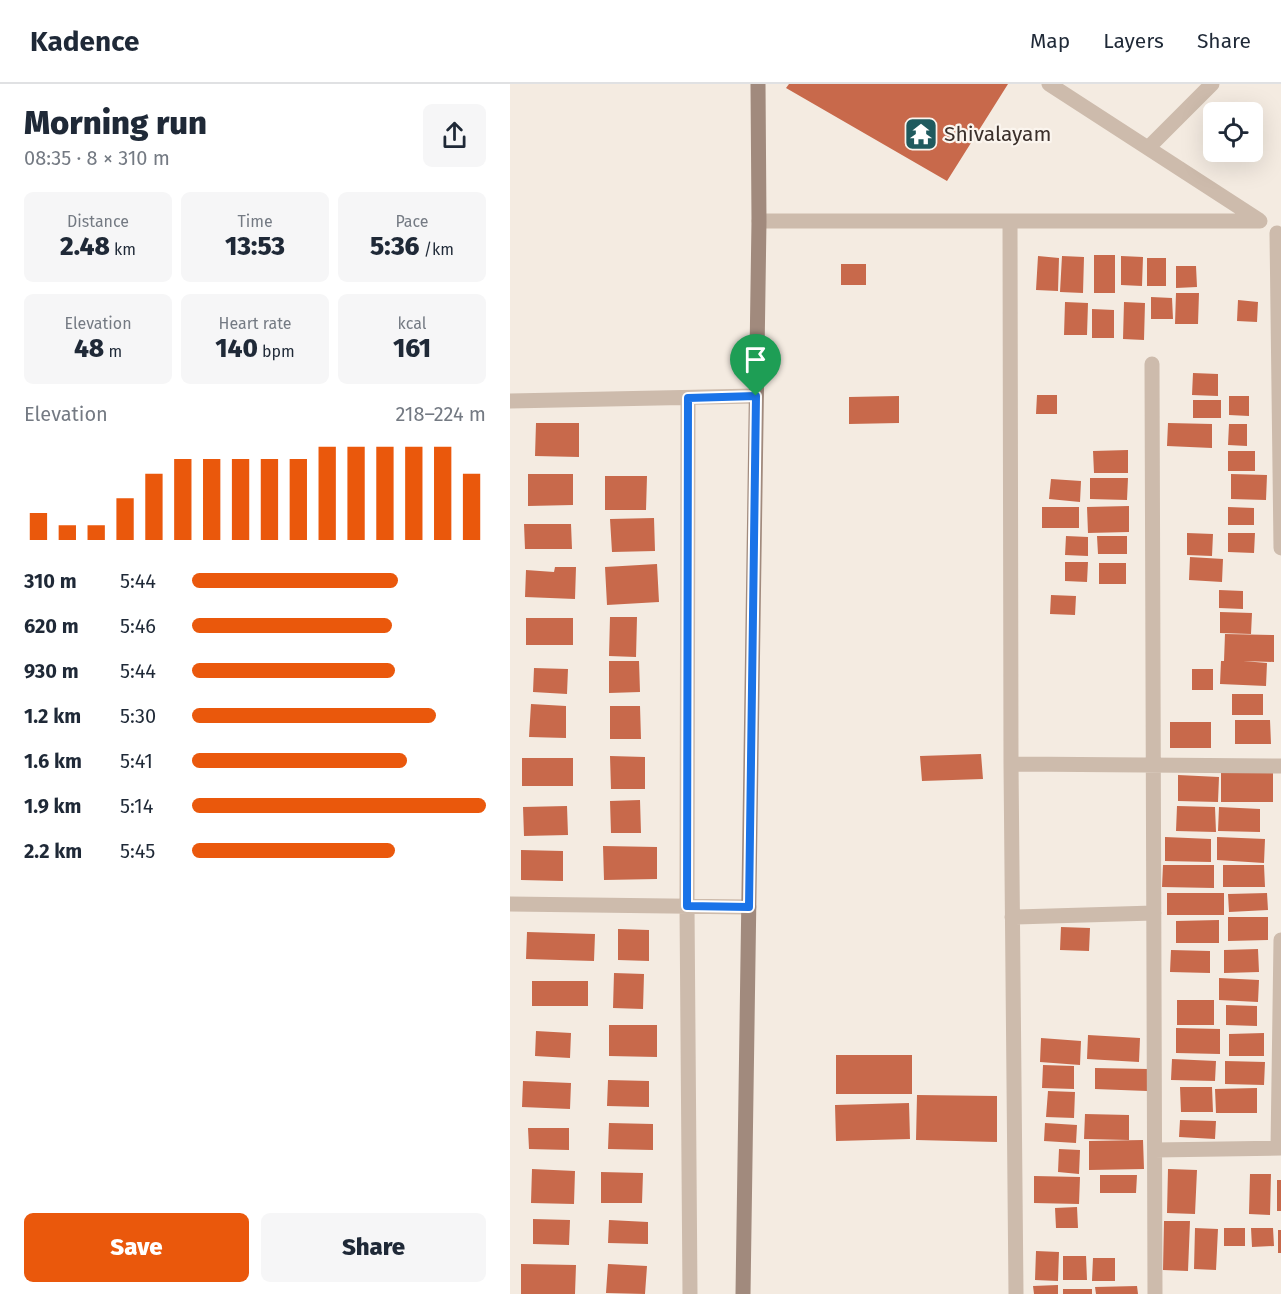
<!DOCTYPE html>
<html lang="en">
<head>
<meta charset="utf-8">
<style>
  :root { --surface:#fff; --page:#f6f6f7; --text:#1f2937; --muted:#747a83; --line:#e0e1e3; --accent:#ea580c }
  body { margin:0; font-family:"Fira Sans",sans-serif; background:var(--page); color:var(--text); height:100vh; display:flex; flex-direction:column; font-size:22px; white-space:nowrap }
  * { box-sizing:border-box; margin:0 }
  p { font-size:20px; color:var(--muted) }
  .icon { flex:none; width:33px; height:33px; fill:none; stroke:currentColor; stroke-width:2; stroke-linecap:round; stroke-linejoin:round }
  .map { position:relative; flex:1; overflow:hidden }
  .drawer { display:flex; flex-direction:column; background:var(--surface); width:510px }
  .drawer>* { flex:none }
  .controls { position:absolute; left:693px; top:18px; display:grid; gap:12px }
  .controls a { display:grid; place-items:center; width:60px; height:60px; border-radius:9px; background:var(--surface); box-shadow:0 6px 24px #0002; font-size:30px }
  .pin { position:absolute; display:grid; place-items:center; width:51px; height:51px; color:#fff; margin:-62px -26px; border-radius:50% 50% 50% 0; rotate:-45deg; box-shadow:0 0 6px #0007 }
  .pin .icon { rotate:45deg }
  .round { display:grid; place-items:center; flex:none; width:63px; height:63px; border-radius:9px; background:var(--page) }
  .summary { display:flex; align-items:center; justify-content:space-between; height:102px; padding:0 24px }
  h1 { font-size:33px; font-weight:800; line-height:45px }
  .stats { display:grid; grid-template-columns:repeat(3,1fr); gap:9px; height:102px; padding:6px 24px }
  .stats div { display:grid; align-content:center; border-radius:9px; background:var(--page); text-align:center }
  .stats b { font-size:26px; font-weight:800 }
  .stats small { font-size:16px; font-weight:400 }
  .stats p { font-size:16px }
  .chart { height:168px; padding:12px 24px }
  .chart p { display:flex; justify-content:space-between }
  .chart svg { width:100%; height:108px; margin-top:6px; stroke:var(--accent); stroke-width:6 }
  .primary-button { display:flex; gap:12px; margin-top:auto; padding:12px 24px }
  .primary-button a { flex:1; height:69px; border-radius:9px; background:var(--accent); color:#fff; font-size:24px; font-weight:800; line-height:69px; text-align:center }
  .primary-button a+a { background:var(--page); color:var(--text) }
  ul { padding:0 24px; list-style:none; font-size:20px }
  li { display:grid; grid-template-columns:96px 72px 1fr; align-items:center; height:45px }
  li i { height:15px; border-radius:8px; background:var(--accent) }
  header { display:flex; align-items:center; gap:36px; box-sizing:border-box; height:84px; padding:0 30px; background:var(--surface); border-bottom:2px solid var(--line) }
  header strong { font-size:28px }
  nav { display:flex; gap:33px; margin-inline-start:auto; font-size:21px }
  main { display:flex; flex:1; min-height:0 }
  .map>svg:first-child { display:block }
  .building { fill:#c8694b }
  .lines { fill:none; stroke-linecap:round; stroke-linejoin:round }
  .street { stroke:#cdbbac; stroke-width:15 }
  .secondary { stroke:#a18a7d; stroke-width:15 }
  .route-casing { stroke:#fff; stroke-width:12 }
  .route { stroke:#1a73e8; stroke-width:8 }
  .labels { text-anchor:middle; stroke-width:4.5; stroke-linejoin:round; paint-order:stroke }
  .poi-label { font-size:21px; fill:#3b302b; stroke:#fbf5ee; text-anchor:start }
</style>
</head>
<body>
<header>
<strong>Kadence</strong>
<nav><a>Map</a><a>Layers</a><a>Share</a></nav>
</header>
<main>
<section class="drawer">
<div class="summary"><div><h1>Morning run</h1><p>08:35 · 8 × 310 m</p></div><a class="round"><svg class="icon" aria-label="share" viewBox="0 0 24 24"><path d="M12 15V3M7 8l5-5 5 5M5 13v7h14v-7"/></svg></a></div>
<div class="stats">
<div><p>Distance</p><b>2.48<small> km</small></b></div>
<div><p>Time</p><b>13:53</b></div>
<div><p>Pace</p><b>5:36<small> /km</small></b></div>
</div>
<div class="stats">
<div><p>Elevation</p><b>48<small> m</small></b></div>
<div><p>Heart rate</p><b>140<small> bpm</small></b></div>
<div><p>kcal</p><b>161</b></div>
</div>
<div class="chart"><p><span>Elevation</span>218–224 m</p>
<svg viewBox="0 0 160 44" preserveAspectRatio="none"><path d="M5 44V33M15 44V38M25 44V38M35 44V27M45 44V17M55 44V11M65 44V11M75 44V11M85 44V11M95 44V11M105 44V6M115 44V6M125 44V6M135 44V6M145 44V6M155 44V17"/></svg>
</div>
<ul>
<li><b>310 m</b>5:44<i style="width:70%"></i></li>
<li><b>620 m</b>5:46<i style="width:68%"></i></li>
<li><b>930 m</b>5:44<i style="width:69%"></i></li>
<li><b>1.2 km</b>5:30<i style="width:83%"></i></li>
<li><b>1.6 km</b>5:41<i style="width:73%"></i></li>
<li><b>1.9 km</b>5:14<i style="width:100%"></i></li>
<li><b>2.2 km</b>5:45<i style="width:69%"></i></li>
</ul>
<div class="primary-button"><a>Save</a><a>Share</a></div>
</section>
<div class="map">
<svg width="771" height="1210" viewBox="0 0 771 1210">
  <rect width="100%" height="100%" fill="#f4ebe1"/>
  <!-- building -->
  <path class="building" d="M 279,0 L 498,0 L 437,97 L 276,4 Z
    M 584,171 L 605,171 L 605,209 L 584,209 Z
    M 528,172 L 549,174 L 548,207 L 526,206 Z
    M 552,172 L 574,173 L 573,209 L 550,208 Z
    M 611,172 L 633,173 L 632,202 L 611,201 Z
    M 637,174 L 656,174 L 656,202 L 637,202 Z
    M 331,180 L 356,180 L 356,201 L 331,201 Z
    M 666,182 L 686,182 L 687,203 L 666,204 Z
    M 666,209 L 689,209 L 688,240 L 665,240 Z
    M 641,213 L 662,214 L 663,235 L 641,235 Z
    M 728,216 L 748,218 L 747,238 L 727,237 Z
    M 555,218 L 578,219 L 577,251 L 554,251 Z
    M 614,218 L 635,219 L 634,256 L 613,255 Z
    M 582,225 L 604,226 L 604,254 L 582,254 Z
    M 683,289 L 708,290 L 708,312 L 682,311 Z
    M 527,311 L 547,311 L 547,330 L 526,330 Z
    M 389,312 L 389,339 L 339,340 L 339,313 Z
    M 719,312 L 739,312 L 739,332 L 719,331 Z
    M 683,316 L 711,316 L 711,334 L 683,334 Z
    M 26,339 L 69,339 L 69,373 L 25,372 Z
    M 658,339 L 702,340 L 702,364 L 657,362 Z
    M 719,340 L 737,340 L 737,362 L 718,361 Z
    M 618,366 L 618,389 L 584,389 L 583,367 Z
    M 718,367 L 745,367 L 745,387 L 718,387 Z
    M 18,390 L 63,390 L 63,421 L 18,422 Z
    M 721,390 L 757,391 L 756,416 L 721,415 Z
    M 95,392 L 137,392 L 136,426 L 95,426 Z
    M 580,394 L 618,394 L 617,416 L 580,415 Z
    M 541,395 L 571,397 L 570,418 L 539,415 Z
    M 619,422 L 619,448 L 578,449 L 577,423 Z
    M 532,423 L 569,423 L 569,444 L 532,444 Z
    M 718,423 L 744,424 L 744,441 L 718,441 Z
    M 144,434 L 145,467 L 102,468 L 100,435 Z
    M 14,440 L 61,440 L 62,465 L 15,465 Z
    M 677,449 L 703,450 L 702,472 L 677,471 Z
    M 718,449 L 745,449 L 744,469 L 718,468 Z
    M 556,452 L 578,453 L 578,472 L 555,471 Z
    M 587,452 L 617,452 L 617,470 L 588,470 Z
    M 680,473 L 713,475 L 712,498 L 679,496 Z
    M 555,478 L 578,478 L 577,498 L 555,497 Z
    M 589,479 L 616,479 L 616,500 L 589,500 Z
    M 147,480 L 149,518 L 97,521 L 95,483 Z
    M 45,483 L 66,483 L 65,515 L 15,513 L 16,486 L 44,488 Z
    M 709,506 L 733,507 L 733,525 L 709,524 Z
    M 541,511 L 566,512 L 565,531 L 540,530 Z
    M 710,528 L 742,529 L 741,550 L 710,549 Z
    M 100,533 L 127,533 L 126,573 L 99,572 Z
    M 16,534 L 63,534 L 63,561 L 16,561 Z
    M 715,550 L 764,551 L 764,578 L 733,577 L 757,579 L 756,602 L 710,600 L 711,577 L 714,577 Z
    M 99,577 L 129,577 L 130,608 L 99,609 Z
    M 24,584 L 58,585 L 57,610 L 23,608 Z
    M 682,585 L 703,585 L 703,606 L 682,606 Z
    M 722,610 L 753,610 L 753,631 L 722,631 Z
    M 21,620 L 56,622 L 56,654 L 19,653 Z
    M 100,622 L 130,622 L 131,655 L 100,655 Z
    M 725,636 L 760,636 L 761,660 L 725,660 Z
    M 660,638 L 701,638 L 701,664 L 660,664 Z
    M 471,670 L 473,695 L 412,697 L 410,672 Z
    M 100,672 L 135,673 L 135,705 L 101,705 Z
    M 12,674 L 63,674 L 63,702 L 12,702 Z
    M 711,688 L 763,688 L 763,718 L 711,718 Z
    M 668,691 L 709,693 L 708,718 L 668,717 Z
    M 130,716 L 131,749 L 101,749 L 100,717 Z
    M 57,722 L 58,751 L 14,752 L 13,723 Z
    M 667,722 L 705,723 L 706,748 L 666,747 Z
    M 709,723 L 750,725 L 750,748 L 708,747 Z
    M 655,753 L 701,755 L 701,778 L 655,777 Z
    M 707,753 L 755,755 L 754,779 L 707,776 Z
    M 93,762 L 147,763 L 147,795 L 94,796 Z
    M 11,766 L 53,767 L 53,797 L 11,796 Z
    M 653,781 L 704,781 L 704,804 L 652,803 Z
    M 713,781 L 754,781 L 755,803 L 713,803 Z
    M 657,809 L 714,809 L 714,831 L 657,831 Z
    M 757,809 L 758,826 L 719,828 L 718,810 Z
    M 718,833 L 758,833 L 758,856 L 718,857 Z
    M 709,836 L 709,859 L 666,859 L 666,837 Z
    M 551,843 L 580,844 L 579,867 L 550,866 Z
    M 108,845 L 139,846 L 139,877 L 108,876 Z
    M 17,848 L 85,850 L 84,877 L 16,875 Z
    M 748,865 L 749,888 L 714,889 L 714,866 Z
    M 661,866 L 700,867 L 700,889 L 660,888 Z
    M 104,889 L 134,890 L 133,925 L 103,924 Z
    M 709,894 L 749,896 L 748,918 L 709,916 Z
    M 22,897 L 78,897 L 78,922 L 22,922 Z
    M 667,916 L 704,916 L 704,941 L 667,941 Z
    M 716,921 L 747,922 L 747,942 L 716,941 Z
    M 99,941 L 147,941 L 147,973 L 99,972 Z
    M 666,944 L 710,945 L 710,970 L 666,969 Z
    M 26,947 L 61,949 L 60,974 L 25,972 Z
    M 754,949 L 754,972 L 719,972 L 719,950 Z
    M 578,951 L 630,954 L 629,978 L 577,975 Z
    M 531,954 L 571,957 L 570,981 L 530,978 Z
    M 326,971 L 402,971 L 402,1010 L 326,1010 Z
    M 662,975 L 706,977 L 705,997 L 661,996 Z
    M 715,977 L 755,978 L 754,1001 L 715,1000 Z
    M 533,981 L 564,982 L 564,1005 L 532,1004 Z
    M 585,984 L 638,985 L 637,1007 L 585,1005 Z
    M 98,996 L 139,997 L 139,1023 L 97,1022 Z
    M 13,997 L 61,999 L 60,1025 L 12,1023 Z
    M 670,1003 L 702,1003 L 703,1028 L 671,1028 Z
    M 747,1004 L 747,1029 L 706,1029 L 705,1005 Z
    M 538,1007 L 565,1008 L 564,1034 L 536,1033 Z
    M 407,1011 L 487,1012 L 487,1058 L 406,1056 Z
    M 399,1019 L 400,1055 L 326,1057 L 325,1021 Z
    M 575,1030 L 619,1031 L 619,1056 L 574,1055 Z
    M 670,1036 L 706,1037 L 705,1055 L 669,1053 Z
    M 99,1039 L 143,1040 L 143,1066 L 98,1065 Z
    M 535,1039 L 567,1041 L 566,1059 L 534,1057 Z
    M 18,1044 L 59,1044 L 59,1066 L 19,1065 Z
    M 633,1056 L 634,1085 L 579,1086 L 579,1057 Z
    M 549,1065 L 570,1066 L 569,1090 L 548,1088 Z
    M 22,1085 L 65,1087 L 64,1120 L 21,1119 Z
    M 658,1085 L 687,1086 L 685,1130 L 657,1129 Z
    M 91,1088 L 133,1089 L 132,1119 L 91,1119 Z
    M 740,1090 L 761,1090 L 760,1131 L 739,1130 Z
    M 590,1091 L 627,1091 L 626,1109 L 590,1109 Z
    M 524,1092 L 570,1093 L 569,1120 L 524,1119 Z
    M 767,1096 L 771,1096 L 771,1127 L 767,1127 Z
    M 567,1123 L 568,1144 L 546,1144 L 545,1124 Z
    M 23,1135 L 60,1136 L 59,1161 L 23,1160 Z
    M 99,1136 L 138,1138 L 138,1160 L 98,1159 Z
    M 654,1137 L 680,1137 L 678,1187 L 653,1186 Z
    M 685,1144 L 708,1145 L 706,1186 L 684,1185 Z
    M 714,1144 L 735,1144 L 735,1162 L 714,1162 Z
    M 741,1144 L 763,1144 L 764,1162 L 742,1163 Z
    M 768,1146 L 771,1146 L 771,1169 L 768,1169 Z
    M 526,1167 L 549,1168 L 548,1197 L 525,1196 Z
    M 553,1172 L 576,1172 L 577,1196 L 553,1196 Z
    M 583,1174 L 605,1174 L 605,1197 L 582,1197 Z
    M 11,1180 L 66,1181 L 65,1210 L 11,1210 Z
    M 98,1180 L 137,1182 L 135,1210 L 96,1209 Z
    M 548,1201 L 548,1210 L 524,1210 L 523,1202 Z
    M 627,1202 L 628,1210 L 586,1210 L 585,1203 Z
    M 553,1205 L 582,1205 L 582,1210 L 553,1210 Z"/>
  <g class="lines">
    <!-- street -->
    <path class="street" d="M 539,0 L 749,136
      M 638,64 L 702,0
      M 249,137 L 750,137
      M 500,137 L 501,680 L 506,1210
      M 767,149 L 771,464
      M 642,280 L 645,1210
      M 178,314 L 177,822 L 180,1210
      M 0,317 L 246,312
      M 501,680 L 771,682
      M 0,820 L 239,823
      M 502,833 L 644,829
      M 768,1064 L 771,856
      M 645,1066 L 771,1064"/>
    <!-- secondary -->
    <path class="secondary" d="M 233,1210 L 249,137 L 248,0"/>
  </g>
  <g class="lines">
    <!-- route casing -->
    <g class="route-casing">
      <path id="route" d="M 246,312 L 239,823 L 177,822 L 178,314 Z"/>
    </g>
    <!-- route -->
    <use href="#route" class="route"/>
  </g>
  <!-- icons -->
  <defs>
    <g id="temple-square" transform="scale(1.725)"><rect x="-9" y="-9" width="18" height="18" rx="4" fill="#1f5a5e" stroke="#fbf5ee"/><path d="M0-6L5-2H3V0L6.5 2.5H4V6H1.5V3h-3V6H-4V2.5H-6.5L-3 0V-2H-5Z" fill="#fff"/></g>
  </defs>
  <g fill-rule="evenodd">
    <use href="#temple-square" x="411" y="50"/>
  </g>
  <g class="labels">
    <!-- poi labels -->
    <g class="poi-label">
      <text x="434" y="57">Shivalayam</text>
    </g>
  </g>
</svg>
<div class="controls">
<a><svg class="icon" aria-label="locate" viewBox="0 0 24 24"><circle cx="12" cy="12" r="6"/><path d="M12 2v4M12 18v4M2 12h4M18 12h4"/></svg></a>
</div>
<div class="pin" style="left:246px;top:312px;background:#1e9e55"><svg class="icon" aria-label="arrive" viewBox="0 0 24 24"><path d="M6 21V4h12l-3 4 3 4H6"/></svg></div>
</div>
</main>
</body>
</html>
